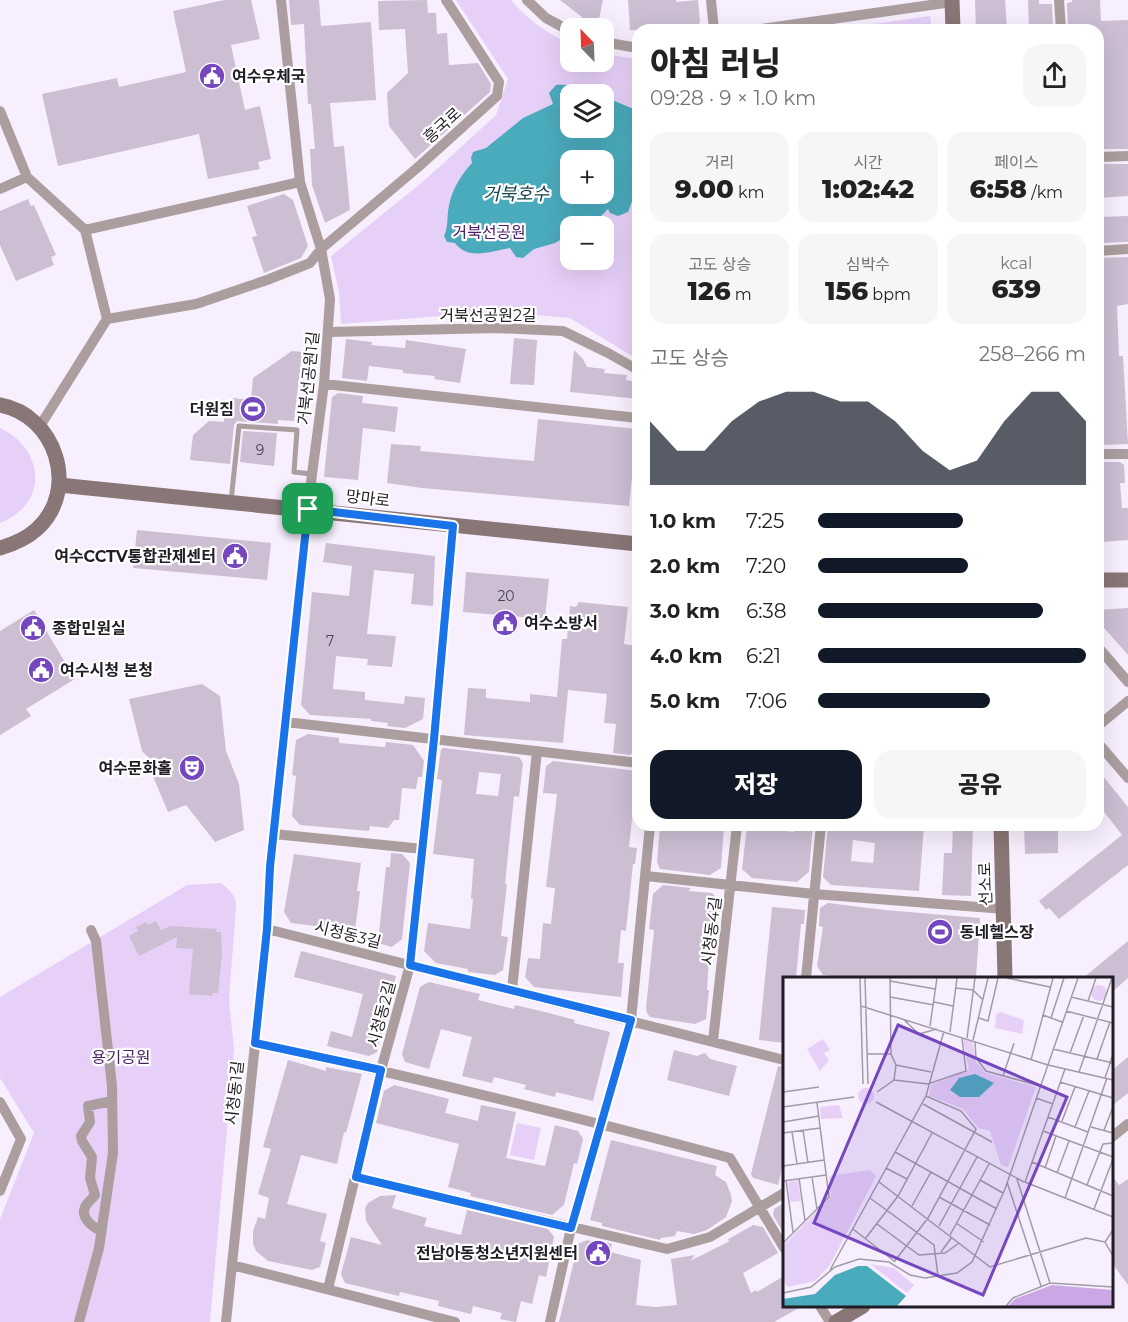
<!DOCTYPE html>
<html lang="ko">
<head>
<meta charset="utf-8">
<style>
  :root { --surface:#fff; --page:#f6f6f6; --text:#222; --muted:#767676; --accent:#111827 }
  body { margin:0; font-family:Montserrat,"Noto Sans KR",sans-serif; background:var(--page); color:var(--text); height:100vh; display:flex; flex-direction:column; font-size:22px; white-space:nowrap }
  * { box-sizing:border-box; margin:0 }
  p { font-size:20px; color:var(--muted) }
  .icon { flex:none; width:33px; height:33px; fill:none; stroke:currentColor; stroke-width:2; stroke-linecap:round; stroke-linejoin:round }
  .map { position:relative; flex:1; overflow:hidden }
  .details { position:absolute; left:632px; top:24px; width:472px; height:807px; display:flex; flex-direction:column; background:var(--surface); border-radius:18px; box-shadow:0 6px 24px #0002 }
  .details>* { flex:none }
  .needle { width:39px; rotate:337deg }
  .tools { position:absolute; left:560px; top:18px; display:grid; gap:12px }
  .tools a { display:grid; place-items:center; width:54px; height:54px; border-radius:12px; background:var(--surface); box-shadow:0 6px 24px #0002; font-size:30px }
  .pin { position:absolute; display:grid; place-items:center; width:51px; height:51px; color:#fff; margin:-26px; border-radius:12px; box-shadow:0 3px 9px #0006 }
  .round { display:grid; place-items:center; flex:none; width:63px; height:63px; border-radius:18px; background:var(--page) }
  .summary { display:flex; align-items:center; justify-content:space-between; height:102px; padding:0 18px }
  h1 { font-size:33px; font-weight:800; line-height:45px }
  .figures { display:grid; grid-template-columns:repeat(3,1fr); gap:9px; height:102px; padding:6px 18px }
  .figures div { display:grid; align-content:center; border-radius:15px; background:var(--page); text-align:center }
  .figures b { font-size:26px; font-weight:800 }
  .figures small { font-size:16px; font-weight:400 }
  .figures p { font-size:16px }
  .chart { height:168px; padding:12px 18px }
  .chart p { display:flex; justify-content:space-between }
  .chart svg { width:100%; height:108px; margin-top:6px; fill:var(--accent); opacity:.7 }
  .button { display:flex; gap:12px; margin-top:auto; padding:12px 18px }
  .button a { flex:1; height:69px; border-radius:18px; background:var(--accent); color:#fff; font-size:24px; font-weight:800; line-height:69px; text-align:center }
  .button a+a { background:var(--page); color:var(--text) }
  ul { padding:0 18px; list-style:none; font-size:20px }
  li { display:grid; grid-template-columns:96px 72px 1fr; align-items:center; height:45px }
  li i { height:15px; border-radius:8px; background:var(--accent) }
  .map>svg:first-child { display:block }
  .green { fill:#e7d0f8; fill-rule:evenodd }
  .water { fill:#4aabbd; fill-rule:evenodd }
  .building { fill:#cdbed3; fill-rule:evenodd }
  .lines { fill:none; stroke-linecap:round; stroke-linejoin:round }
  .lane { stroke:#ac9e9f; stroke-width:5 }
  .street { stroke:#ac9e9f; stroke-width:10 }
  .secondary { stroke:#897677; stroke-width:15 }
  .route-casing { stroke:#fff; stroke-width:12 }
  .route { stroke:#1a73e8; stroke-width:8 }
  .labels { text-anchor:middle; stroke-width:4.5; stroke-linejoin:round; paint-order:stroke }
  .number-label { font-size:14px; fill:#4c4550 }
  .poi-label { font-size:16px; font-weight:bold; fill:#211d25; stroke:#fff; text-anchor:start }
  .street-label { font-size:16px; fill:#211d25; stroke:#fff }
  .park-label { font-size:16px; fill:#4b1e65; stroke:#fff }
  .water-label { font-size:18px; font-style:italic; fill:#17434b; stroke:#fff }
  .inset-road { fill:none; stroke:#a19ba7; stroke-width:1.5 }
  .view { fill:#7447bf; fill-opacity:0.15; stroke:#7447bf; stroke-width:3 }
  .inset-edge { fill:none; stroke:#211d25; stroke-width:3 }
</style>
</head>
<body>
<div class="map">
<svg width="1128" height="1322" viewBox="0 0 1128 1322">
  <rect width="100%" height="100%" fill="#f7effe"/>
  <!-- green -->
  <path class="green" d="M 456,0 L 511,0 C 528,20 547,33 570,44 L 570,62 L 603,62 L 603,54 L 637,59 L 637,359 L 570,318 L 514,313 L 441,316 L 341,324 L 339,292 L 331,256 L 426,179 L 496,115 L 508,79 ZM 570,94 L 603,94 L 603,128 L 570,128 ZM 570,160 L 603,160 L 603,194 L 570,194 ZM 570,226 L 603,226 L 603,260 L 570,260 Z
    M 930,16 L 932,30 L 831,30 Z
    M 0,428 C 45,449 49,504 0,523 Z
    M 221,883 C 229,889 236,895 236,906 L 229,1000 L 234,1049 L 210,1322 L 0,1322 L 0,1219 L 34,1133 L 0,1078 L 0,997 L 187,885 Z
    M 517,1123 L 541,1128 L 534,1160 L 510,1155 Z"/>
  <!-- water -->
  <path class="water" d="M 556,85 C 571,84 587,87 601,94 L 570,94 L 570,128 L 603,128 L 603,96 L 631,108 L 637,107 L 637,188 L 628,212 L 618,216 L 610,213 L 608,209 C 596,222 587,226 570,226 L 570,234 L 555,243 L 534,249 L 523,258 L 516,257 L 510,248 C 492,251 468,261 455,243 L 447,242 L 444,236 C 448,228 447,220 448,212 C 450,193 459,177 472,163 L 471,158 L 473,152 L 486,148 L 523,118 L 553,104 L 549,93 ZM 570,160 L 603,160 L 603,194 L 570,194 Z"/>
  <!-- building -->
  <path class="building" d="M 225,0 L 251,0 L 260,39 L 231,45 L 245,110 L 260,106 L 271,159 L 258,162 L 260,169 L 208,179 L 199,134 L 58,166 L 42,94 L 117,78 L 119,87 L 186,72 L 173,11 Z
    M 289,0 L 319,0 L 321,26 L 371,22 L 376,100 L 330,103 L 334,147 L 344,146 L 350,210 L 325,223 L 312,185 L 310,149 L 315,149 L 311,104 L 308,104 L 304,24 L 291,25 Z
    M 427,0 L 428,13 L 436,13 L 437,34 L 447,33 L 449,65 L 478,63 L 491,84 L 490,92 L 415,159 L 389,126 L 387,93 L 408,73 L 405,29 L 379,30 L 378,1 Z
    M 560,0 L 603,0 L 598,24 L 580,20 L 582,17 Z
    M 628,0 L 676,0 L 676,2 L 698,0 L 700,22 L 694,29 L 630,30 Z
    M 975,0 L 1005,0 L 1007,30 L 976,30 Z
    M 1028,0 L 1039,0 L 1039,4 L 1052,4 L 1053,30 L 1029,30 Z
    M 1072,0 L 1100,0 L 1101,21 L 1128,20 L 1128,149 L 1098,149 L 1098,30 L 1068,29 L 1067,3 L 1072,2 Z
    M 1098,164 L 1128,164 L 1128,196 L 1098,198 Z
    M 284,194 L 293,200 L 308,246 L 301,258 L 264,273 L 252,237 L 257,236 L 247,206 Z
    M 28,199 L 31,206 L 34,205 L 56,255 L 51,257 L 54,265 L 16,281 L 0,245 L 0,211 Z
    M 1128,216 L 1128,242 L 1098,243 L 1098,217 Z
    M 1128,257 L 1128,304 L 1117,306 L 1119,356 L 1123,356 L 1128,444 L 1105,445 L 1098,439 L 1098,258 Z
    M 514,338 L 537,340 L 534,385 L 510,384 Z
    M 346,339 L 372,342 L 371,345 L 405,348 L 406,340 L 466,349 L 460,383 L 434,379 L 435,376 L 403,373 L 403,370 L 369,366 L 367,381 L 342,378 Z
    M 574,350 L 583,359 L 587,367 L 605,369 L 604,373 L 627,375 L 626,380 L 638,382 L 638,399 L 570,392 Z
    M 292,351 L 302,352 L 294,421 L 278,420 L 278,424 L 237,421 L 234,425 L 230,464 L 190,460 L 193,435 L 209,421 L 224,422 L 225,406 L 233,398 L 251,400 L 253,378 Z
    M 338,393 L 363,396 L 362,403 L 398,407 L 395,432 L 363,428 L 358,480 L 324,477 L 332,397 Z
    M 538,419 L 637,429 L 629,506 L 422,488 L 387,483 L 391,444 L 421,446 L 420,451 L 534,461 Z
    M 243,431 L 277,433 L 274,466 L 240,462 Z
    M 1103,462 L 1120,462 L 1124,465 L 1125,483 L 1120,483 L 1122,508 L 1128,508 L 1128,540 L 1104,542 L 1098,467 Z
    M 137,530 L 271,543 L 267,580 L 133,568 Z
    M 326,543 L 435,556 L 433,606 L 411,604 L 414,574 L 374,570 L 367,634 L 396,636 L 392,667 L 367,665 L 368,659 L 336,656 L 333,689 L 365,692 L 365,700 L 404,704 L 405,696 L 425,698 L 423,719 L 405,728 L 387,726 L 388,723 L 371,721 L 371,719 L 310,715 L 301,705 L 312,592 L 349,596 L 352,566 L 323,562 Z
    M 466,572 L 549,579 L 545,619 L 463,612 Z
    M 579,602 L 628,607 L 624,644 L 638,646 L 638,748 L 630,755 L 613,753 L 616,724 L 604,723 L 607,694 L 568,690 L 563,743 L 464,735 L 468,688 L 486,689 L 486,698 L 530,702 L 530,694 L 557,697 L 562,639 L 567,639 L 570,606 L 576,607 Z
    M 1128,608 L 1128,655 L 1098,621 L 1098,610 Z
    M 34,610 L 75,679 L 26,709 L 31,716 L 0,735 L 0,631 Z
    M 202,684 L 220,696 L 226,751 L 239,784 L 244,830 L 215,842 L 186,805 L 168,812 L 152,774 L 152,761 L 142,751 L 129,699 Z
    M 308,734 L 339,738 L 339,743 L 385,747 L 386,742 L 413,745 L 424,761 L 422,777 L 418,777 L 416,789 L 402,788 L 399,820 L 394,820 L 388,828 L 370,826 L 369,831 L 300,825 L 292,816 L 296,776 L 292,775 L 296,740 Z
    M 444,748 L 519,757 L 523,763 L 519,797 L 514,796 L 505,884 L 507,884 L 501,936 L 508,937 L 503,970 L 495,975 L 468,972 L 468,969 L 436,963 L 424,951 L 428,923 L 470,929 L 473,899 L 471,899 L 474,859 L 433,854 L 442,780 L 437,779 L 441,749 ZM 479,772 L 501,774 L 498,796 L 476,794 Z
    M 553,761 L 638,771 L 638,792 L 635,792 L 629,847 L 637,848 L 635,864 L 633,864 L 626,931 L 621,930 L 618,963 L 624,963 L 621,997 L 534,987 L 525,977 L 528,958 L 540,959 L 543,923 L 551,924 L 555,888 L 546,887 L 557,794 L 543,793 L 546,766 Z
    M 1098,770 L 1128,807 L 1128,865 L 1059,919 L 1049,908 L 1046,910 L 1039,901 L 1122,835 L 1098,804 Z
    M 660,825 L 724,827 L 721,868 L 710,875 L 660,869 L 657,862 Z
    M 795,825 L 813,825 L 809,872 L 797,882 L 752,878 L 742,869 L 747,826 L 794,832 Z
    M 828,825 L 924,825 L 919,891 L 831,885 L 823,877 ZM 853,840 L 875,843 L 873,863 L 851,861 Z
    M 953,825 L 973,825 L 971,896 L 942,895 L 944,853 L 952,853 Z
    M 1024,825 L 1058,825 L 1058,853 L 1025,854 Z
    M 391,853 L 402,854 L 410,863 L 402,939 L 392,947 L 378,943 L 386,867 L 390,867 Z
    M 294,854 L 361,863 L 357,891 L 360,891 L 355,931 L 291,923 L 284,912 Z
    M 663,885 L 691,888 L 688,891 L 712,893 L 718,899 L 715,936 L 712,936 L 709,957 L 707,990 L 709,990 L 706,1019 L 695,1024 L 650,1017 L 647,1013 L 646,1008 L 654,930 L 649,929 L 653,894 Z
    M 828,903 L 885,910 L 980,918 L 976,978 L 848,978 L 823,975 L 817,966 L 823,927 L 819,926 L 820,908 Z
    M 772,907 L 805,910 L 804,924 L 801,924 L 796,978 L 784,978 L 784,1043 L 759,1040 Z
    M 156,921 L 161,930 L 171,926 L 217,929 L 216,932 L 221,932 L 222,955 L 218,993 L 213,993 L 212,996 L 189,994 L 193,949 L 176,948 L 177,937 L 139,956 L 129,936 L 138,931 L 136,927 L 146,922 L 148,925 Z
    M 1128,941 L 1128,978 L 1112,992 L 1112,978 L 1083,978 Z
    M 301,951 L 396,976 L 377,1052 L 369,1056 L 327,1046 L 331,1031 L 352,1037 L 363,994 L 294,977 Z
    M 429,982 L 480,994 L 478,1000 L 514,1009 L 515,1005 L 545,1012 L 575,1020 L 574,1023 L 610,1032 L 593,1101 L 556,1092 L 555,1097 L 524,1089 L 526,1085 L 494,1077 L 492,1083 L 462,1076 L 472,1037 L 441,1029 L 429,1069 L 405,1062 L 402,1054 L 420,987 Z
    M 674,1050 L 697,1056 L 705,1053 L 710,1059 L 737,1066 L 729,1096 L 667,1080 Z
    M 1128,1057 L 1128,1093 L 1112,1106 L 1112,1070 Z
    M 288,1060 L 326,1071 L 326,1067 L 362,1074 L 346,1133 L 344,1132 L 337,1164 L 301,1155 L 287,1204 L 327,1214 L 320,1241 L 326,1243 L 320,1267 L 312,1270 L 268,1261 L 256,1251 L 253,1244 L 253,1231 L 258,1217 L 265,1219 L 269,1198 L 258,1194 L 271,1149 L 263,1147 Z
    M 778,1066 L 784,1067 L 784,1161 L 778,1185 L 753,1178 L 751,1174 Z
    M 394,1085 L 449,1099 L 445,1113 L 478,1121 L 481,1105 L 516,1112 L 506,1158 L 545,1166 L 555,1125 L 578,1131 L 583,1139 L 577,1164 L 574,1163 L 564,1205 L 552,1215 L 470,1196 L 471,1193 L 448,1187 L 459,1144 L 376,1123 L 384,1091 Z
    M 611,1140 L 717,1166 L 715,1175 L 726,1182 L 731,1195 L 732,1201 L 726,1217 L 707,1230 L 694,1234 L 677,1231 L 675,1236 L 661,1238 L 660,1240 L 602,1226 L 602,1223 L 590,1220 Z
    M 1112,1176 L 1119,1185 L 1128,1179 L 1128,1285 L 1112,1263 Z
    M 396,1195 L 392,1208 L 427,1218 L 424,1226 L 461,1235 L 467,1210 L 548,1229 L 554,1237 L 546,1277 L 539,1275 L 532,1304 L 521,1301 L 516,1322 L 500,1319 L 502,1313 L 473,1306 L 471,1314 L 438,1306 L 439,1301 L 400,1292 L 399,1296 L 345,1283 L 341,1274 L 351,1237 L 382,1245 L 366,1221 L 365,1208 L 368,1203 L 380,1196 Z
    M 784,1203 L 784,1234 L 773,1215 L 774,1209 Z
    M 753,1225 L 763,1227 L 778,1253 L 743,1273 L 751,1293 L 756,1290 L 757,1292 L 784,1276 L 784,1305 L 804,1305 L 774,1322 L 559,1322 L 575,1257 L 572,1257 L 575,1245 L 587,1240 L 598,1243 L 599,1241 L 612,1244 L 610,1252 L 641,1260 L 636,1305 L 656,1307 L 677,1305 L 671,1259 L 695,1255 L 690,1261 L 730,1241 L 727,1240 Z"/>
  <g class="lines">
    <!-- lane -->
    <path class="lane" d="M 231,501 L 239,426 L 297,430 L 294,472 L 312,474"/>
    <!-- street -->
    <path class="street" d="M 527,0 L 546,18 L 570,31
      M 711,0 L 714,30
      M 1059,0 L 1061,30
      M 754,30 L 952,2
      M 603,42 L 638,48
      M 0,111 L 27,177 L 85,230 L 107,319 L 40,426
      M 1098,157 L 1128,156
      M 0,189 L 27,177
      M 85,230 L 300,182
      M 1098,251 L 1128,249
      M 107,319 L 196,304 L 267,280 L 310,263 L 321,249 L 417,168 L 497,96 L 499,82 L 446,0
      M 329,332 L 496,328 L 563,331 L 608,353 L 638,370
      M 324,384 L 638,418
      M 1098,454 L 1128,454
      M 1098,647 L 1128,682
      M 286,722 L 638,763
      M 1098,726 L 1128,701
      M 1098,743 L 1128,778
      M 274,834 L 423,849
      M 646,876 L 814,894 L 1004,909
      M 267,929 L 784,1060
      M 806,978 L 821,825
      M 512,990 L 537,751
      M 713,1041 L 737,825
      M 255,1043 C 414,1077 573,1116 730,1158 L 784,1248
      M 0,1102 L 21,1139 L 0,1191
      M 1112,1137 L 1128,1124
      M 356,1177 L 667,1249 L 710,1237 L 784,1193
      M 101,1231 C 93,1227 80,1218 85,1207 C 87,1203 92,1199 95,1195 L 90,1178 L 92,1157 L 82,1141 L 81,1136 L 90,1122 L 88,1106 L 112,1101
      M 232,1265 L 455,1322
      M 328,1289 L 381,1070 L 410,965 L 434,739 L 453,526
      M 820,1306 L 830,1322
      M 79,1322 L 99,1248 L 113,1153 L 112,1086 L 96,941 L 91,930
      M 226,1322 L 267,929 L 270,867 L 312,474 L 324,384 L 330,299 L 321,249 L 300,182 L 281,0
      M 550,1322 L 571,1228 L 631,1020 L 650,825"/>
    <!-- secondary -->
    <path class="secondary" d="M 952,0 L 953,30
      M 0,405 C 56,415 80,490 37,529 C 26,539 14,544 0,548
      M 59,485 L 638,544
      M 1098,580 L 1128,580
      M 1001,825 L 1005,978
      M 836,1322 L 863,1306"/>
  </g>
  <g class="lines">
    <!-- route casing -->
    <g class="route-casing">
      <path id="route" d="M 308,509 L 453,526 L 434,739 L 410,965 L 631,1020 L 571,1228 L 356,1177 L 381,1070 L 255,1043 L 267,929 L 270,867 Z"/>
    </g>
    <!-- route -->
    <use href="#route" class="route"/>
  </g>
  <!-- icons -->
  <defs>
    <g id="civic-disc" transform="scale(1.35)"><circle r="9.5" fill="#7447bf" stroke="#fff"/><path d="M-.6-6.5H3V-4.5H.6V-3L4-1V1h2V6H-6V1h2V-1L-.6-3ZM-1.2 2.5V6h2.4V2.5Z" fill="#fff"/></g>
    <g id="stadium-disc" transform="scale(1.35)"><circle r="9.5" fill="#7447bf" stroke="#fff"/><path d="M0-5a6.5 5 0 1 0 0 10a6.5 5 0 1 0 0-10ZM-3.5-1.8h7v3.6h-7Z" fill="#fff"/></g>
    <g id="theatre-disc" transform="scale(1.35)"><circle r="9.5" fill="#7447bf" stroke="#fff"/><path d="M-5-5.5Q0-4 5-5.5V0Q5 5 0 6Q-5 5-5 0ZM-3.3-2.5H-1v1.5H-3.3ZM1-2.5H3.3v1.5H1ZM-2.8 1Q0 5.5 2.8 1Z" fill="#fff"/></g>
  </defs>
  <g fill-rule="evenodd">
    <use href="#civic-disc" x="212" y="76"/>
    <use href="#stadium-disc" x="253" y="409"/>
    <use href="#civic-disc" x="235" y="556"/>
    <use href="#civic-disc" x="505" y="623"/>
    <use href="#civic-disc" x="33" y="628"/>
    <use href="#civic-disc" x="41" y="670"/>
    <use href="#theatre-disc" x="192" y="768"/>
    <use href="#stadium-disc" x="940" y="932"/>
    <use href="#civic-disc" x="598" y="1253"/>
  </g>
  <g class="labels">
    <!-- number labels -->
    <g class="number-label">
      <text x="260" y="455">9</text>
      <text x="506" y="601">20</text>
      <text x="330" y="646">7</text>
    </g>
    <!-- poi labels -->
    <g class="poi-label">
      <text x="232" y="82">여수우체국</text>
      <text x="234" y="415" text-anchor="end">더원짐</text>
      <text x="216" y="562" text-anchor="end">여수CCTV통합관제센터</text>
      <text x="524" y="629">여수소방서</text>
      <text x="52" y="634">종합민원실</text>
      <text x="60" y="676">여수시청 본청</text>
      <text x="172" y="774" text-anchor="end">여수문화홀</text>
      <text x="960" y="938">동네헬스장</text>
      <text x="578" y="1259" text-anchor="end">전남아동청소년지원센터</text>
    </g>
    <!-- street labels -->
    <g class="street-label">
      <text transform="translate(442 125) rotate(-42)" y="6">흥국로</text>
      <text x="488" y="321">거북선공원2길</text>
      <text transform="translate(308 378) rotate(-84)" y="6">거북선공원1길</text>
      <text transform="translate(368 498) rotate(7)" y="6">망마로</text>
      <text transform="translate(985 884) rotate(-92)" y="6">선소로</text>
      <text transform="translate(711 931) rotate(-83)" y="6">시청동4길</text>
      <text transform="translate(348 934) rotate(14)" y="6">시청동3길</text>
      <text transform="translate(381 1014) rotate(-75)" y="6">시청동2길</text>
      <text transform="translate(234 1093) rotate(-84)" y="6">시청동1길</text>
    </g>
    <!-- park labels -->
    <g class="park-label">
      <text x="489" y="238">거북선공원</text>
      <text x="121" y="1063">용기공원</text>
    </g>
    <!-- water labels -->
    <g class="water-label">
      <text x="516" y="200">거북호수</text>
    </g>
  </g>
  <!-- overview -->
  <g transform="translate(783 977)">
    <rect width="330" height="330" fill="#f7effe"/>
    <path d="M308 16a8 8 0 1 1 16 0a8 8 0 1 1-16 0ZM 217,35 L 241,43 L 239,57 L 212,51 L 213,37 ZM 40,62 L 47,73 L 41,76 L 46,83 L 37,94 L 24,72 ZM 180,62 L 190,65 L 193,85 L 203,96 L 253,110 L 225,190 L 218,188 L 207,154 L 195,151 L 180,132 L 146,119 L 148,108 L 186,93 ZM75 119a8 8 0 1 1 16 0a8 8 0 1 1-16 0ZM 56,128 L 60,141 L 38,142 L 37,130 ZM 87,193 L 93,199 L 47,288 L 32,304 L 4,310 L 0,299 L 0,269 L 48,220 L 46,199 ZM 15,203 L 18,224 L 7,225 L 5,205 ZM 87,287 L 111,291 L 131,308 L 124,316 Z" fill="#e7d0f8"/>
    <path d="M 269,308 L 330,313 L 330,329 L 225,329 L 232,322 Z" fill="#cba8e5"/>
    <path d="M 192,97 L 211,106 L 196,120 L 177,120 L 167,113 L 176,101 ZM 75,289 L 84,289 L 123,319 L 114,329 L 0,329 L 0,322 L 32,317 L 52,298 Z" fill="#4aabbd"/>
    <path class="inset-road" d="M 77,1 L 80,107M 82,1 L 85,107M 224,1 L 267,10M 107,4 L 152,12M 173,11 L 190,13 L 199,22M 107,20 L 151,28M 288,20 L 330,30M 305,24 L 313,1M 151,25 L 170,29M 78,29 L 265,88 L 330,103M 283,34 L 330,46M 260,38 L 279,45M 196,41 L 205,44 L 215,1M 268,41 L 281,1M 121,43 L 136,57 L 154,52M 147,49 L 154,1M 167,55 L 174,1M 184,61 L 192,1M 190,63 L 205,1M 192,64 L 193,81 L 203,94 L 257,109M 270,72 L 330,86M 287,76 L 301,38M 84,77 L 108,77M 314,82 L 327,45M 248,83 L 270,1M 113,88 L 148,95M 282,92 L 242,205 L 330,240M 296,95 L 329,1M 220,99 L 231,66M 322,101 L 330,77M 111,103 L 145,107 L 183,94 L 179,61M 277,105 L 330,121M 0,115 L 36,110M 94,115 L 111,103 L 113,88 L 108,77 L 107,1M 253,121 L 270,127M 93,125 L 241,205M 140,127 L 209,165M 0,130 L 71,120M 265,140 L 305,155M 279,144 L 292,110M 0,145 L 36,139M 292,150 L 306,114M 308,150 L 330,156M 20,153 L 25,186M 321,153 L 330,130M 260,154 L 330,180M 9,155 L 14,187M 0,156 L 37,151M 112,175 L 214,232M 249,185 L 330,219M 0,189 L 41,183M 103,191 L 124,202M 262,191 L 273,159M 274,196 L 286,164M 29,200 L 34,232M 16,201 L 22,244M 234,202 L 267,306M 3,203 L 10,255M 197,203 L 220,216M 0,204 L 43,198M 96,205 L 207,290 L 303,261 L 322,265M 224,205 L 258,309M 304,208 L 320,167 L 330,166M 156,220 L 207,248M 87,221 L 151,268 L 155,299M 282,221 L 324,101M 129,229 L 148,195M 311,232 L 330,182M 173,246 L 201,265M 94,247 L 136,278 L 162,276 L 176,266M 156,249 L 194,180M 70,252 L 111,284M 330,253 L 322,265 L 330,279M 167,258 L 206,187M 82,262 L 115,219 L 149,156M 0,266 L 46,220 L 34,126M 158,275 L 169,260M 111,285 L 145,241 L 193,152 L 178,134 L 143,119M 47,293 L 143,119 L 161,54M 0,316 L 28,310 L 52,290 L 76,282 L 106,285 L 127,298 L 142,301 L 174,296 L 189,285 L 222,212 L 295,1M 223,329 L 230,321 L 267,306 L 330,310"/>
    <path class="view" d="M 115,48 L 284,120 L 200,318 L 31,246 Z"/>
    <rect width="330" height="330" class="inset-edge"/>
  </g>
</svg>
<div class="tools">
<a><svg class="needle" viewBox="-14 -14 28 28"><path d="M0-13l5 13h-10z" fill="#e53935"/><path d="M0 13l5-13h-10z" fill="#767676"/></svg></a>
<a><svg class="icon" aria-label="layers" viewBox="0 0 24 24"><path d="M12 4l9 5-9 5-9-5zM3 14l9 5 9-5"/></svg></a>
<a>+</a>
<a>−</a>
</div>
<div class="pin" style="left:308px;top:509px;background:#1e9e55"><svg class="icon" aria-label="arrive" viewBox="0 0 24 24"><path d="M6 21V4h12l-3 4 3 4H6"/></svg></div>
<section class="details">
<div class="summary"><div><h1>아침 러닝</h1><p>09:28 · 9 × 1.0 km</p></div><a class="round"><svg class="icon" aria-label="share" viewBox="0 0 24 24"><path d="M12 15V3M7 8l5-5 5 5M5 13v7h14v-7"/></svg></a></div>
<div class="figures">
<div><p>거리</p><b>9.00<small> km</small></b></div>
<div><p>시간</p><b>1:02:42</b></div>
<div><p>페이스</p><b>6:58<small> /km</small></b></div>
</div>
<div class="figures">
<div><p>고도 상승</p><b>126<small> m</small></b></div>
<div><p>심박수</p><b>156<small> bpm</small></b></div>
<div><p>kcal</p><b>639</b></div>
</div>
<div class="chart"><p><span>고도 상승</span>258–266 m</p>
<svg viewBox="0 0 160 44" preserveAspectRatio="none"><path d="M0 44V18L10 30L20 30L30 18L40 10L50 6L60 6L70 10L80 10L90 18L100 30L110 38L120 34L130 18L140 6L150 6L160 18V44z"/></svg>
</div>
<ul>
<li><b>1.0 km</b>7:25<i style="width:54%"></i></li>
<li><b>2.0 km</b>7:20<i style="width:56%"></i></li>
<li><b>3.0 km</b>6:38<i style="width:84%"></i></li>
<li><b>4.0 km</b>6:21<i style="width:100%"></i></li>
<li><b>5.0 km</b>7:06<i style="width:64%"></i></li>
</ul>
<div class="button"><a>저장</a><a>공유</a></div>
</section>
</div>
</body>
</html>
